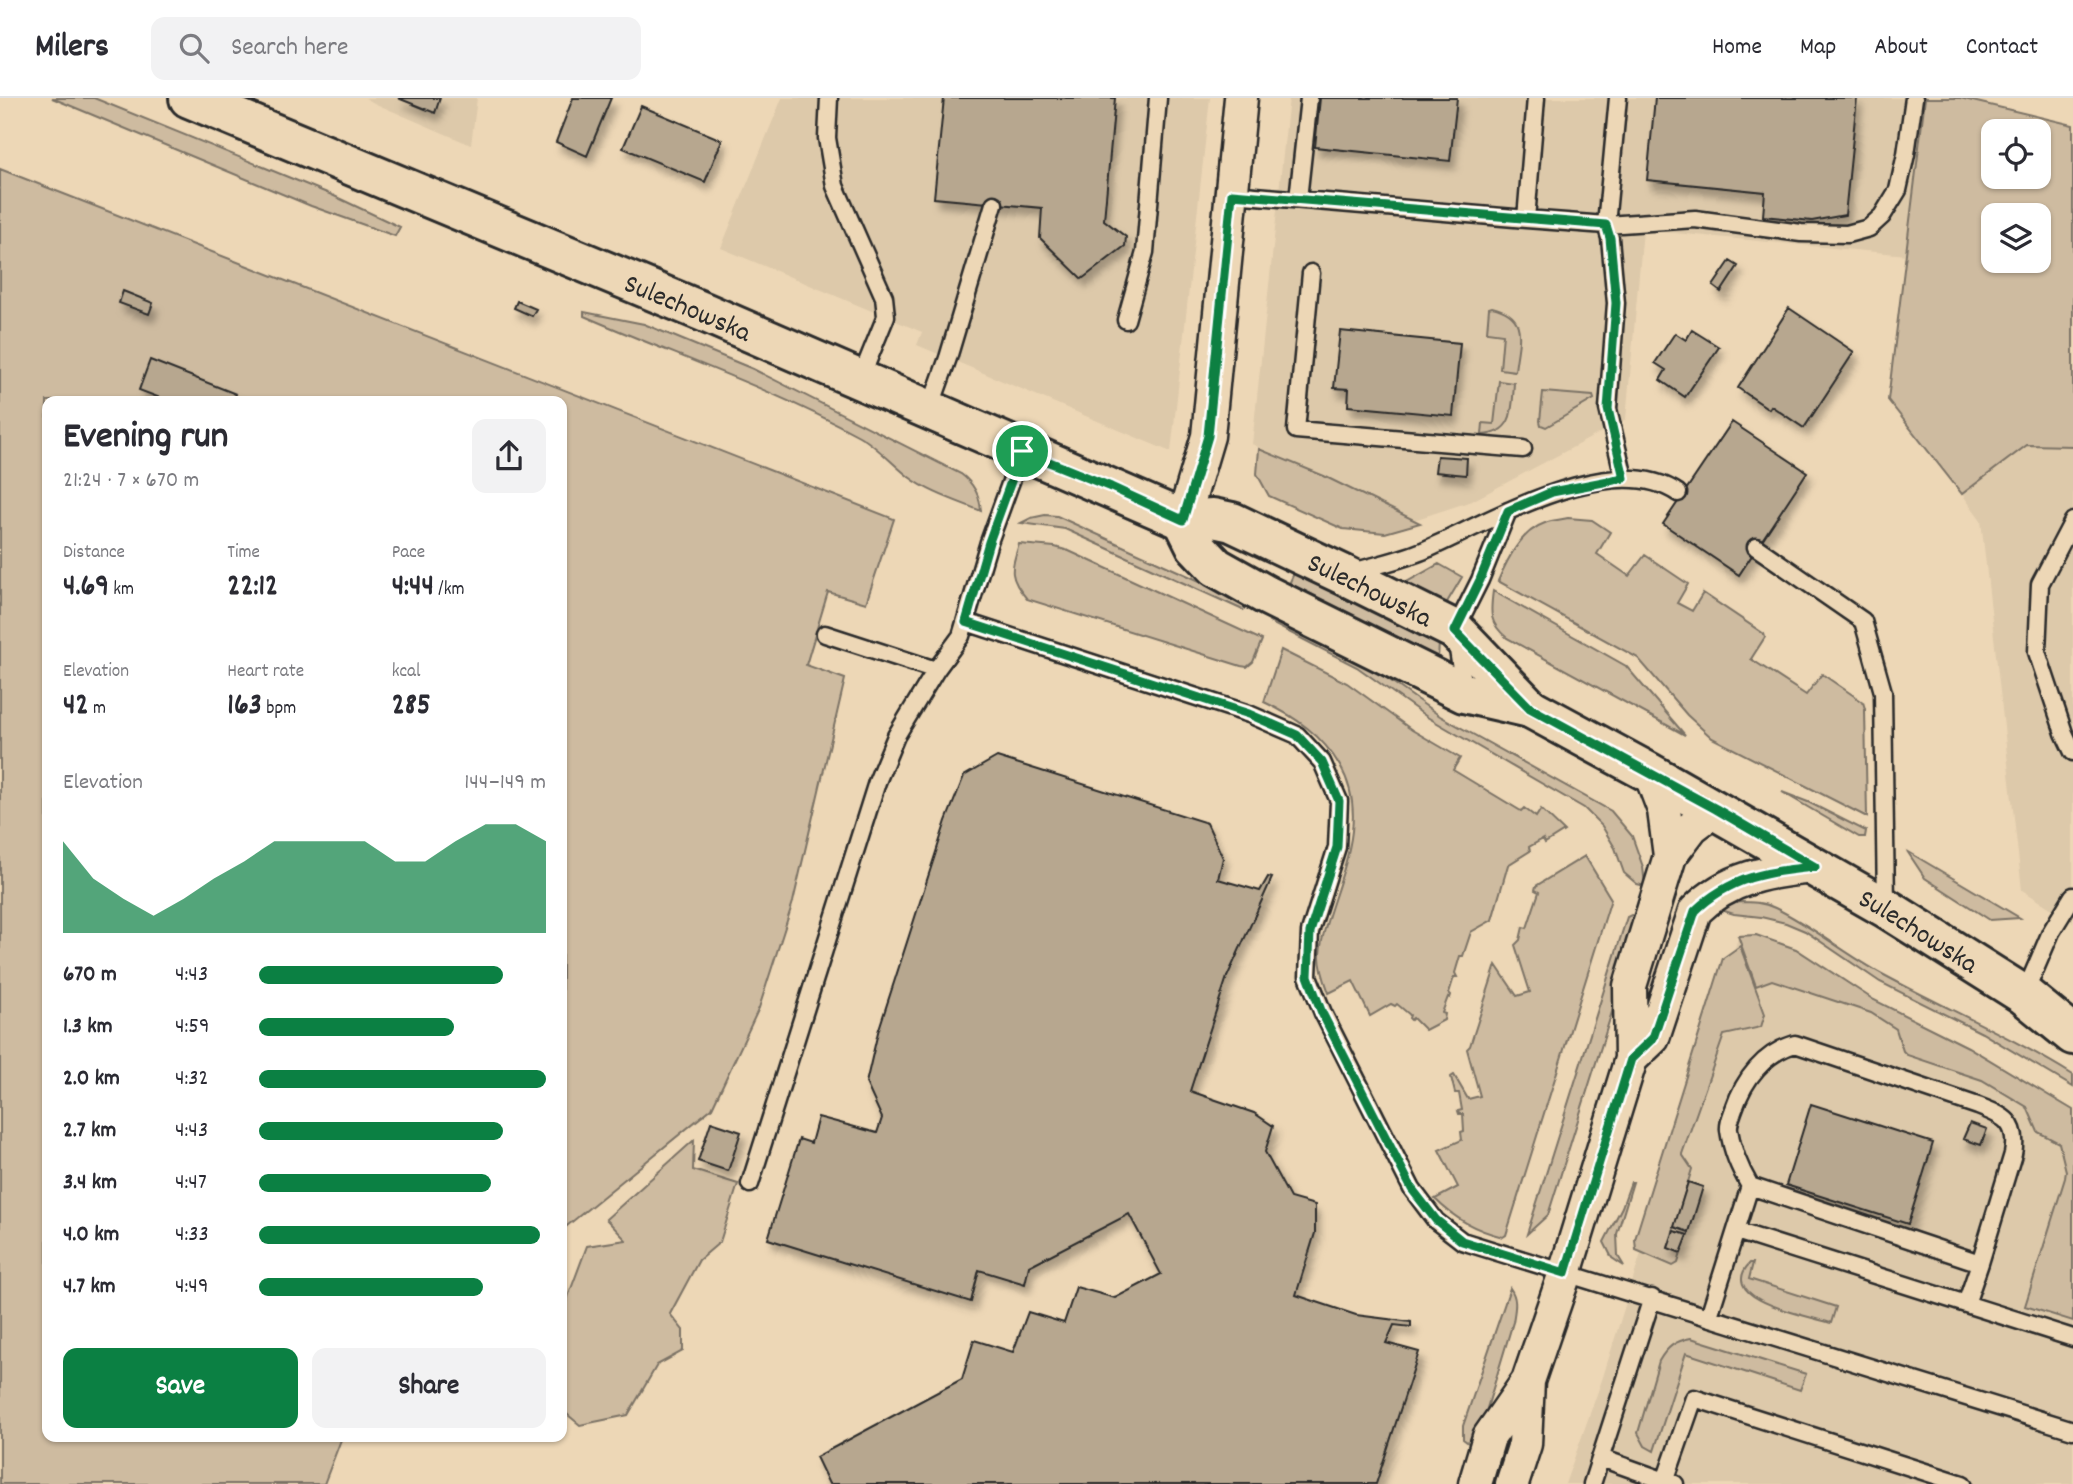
<!DOCTYPE html>
<html lang="en">
<head>
<meta charset="utf-8">
<style>
  :root { --surface:#fff; --page:#f2f2f3; --text:#2b2b33; --muted:#7c7c81; --line:#e1e1e2; --accent:#0b8043 }
  body { margin:0; font-family:Dekko,sans-serif; background:var(--page); color:var(--text); height:100vh; display:flex; flex-direction:column; font-size:26px; white-space:nowrap }
  * { box-sizing:border-box; margin:0 }
  p { font-size:23px; color:var(--muted) }
  .icon { flex:none; width:38px; height:38px; fill:none; stroke:currentColor; stroke-width:2; stroke-linecap:round; stroke-linejoin:round }
  .map { position:relative; flex:1; overflow:hidden }
  .details { position:absolute; left:42px; top:298px; width:525px; height:1046px; display:flex; flex-direction:column; background:var(--surface); border-radius:14px; box-shadow:0 2px 5px #0004 }
  .details>* { flex:none }
  .tools { position:absolute; left:1981px; top:21px; display:grid; gap:14px }
  .tools a { display:grid; place-items:center; width:70px; height:70px; border-radius:14px; background:var(--surface); box-shadow:0 2px 5px #0004; font-size:35px }
  .pin { position:absolute; display:grid; place-items:center; width:60px; height:60px; color:#fff; margin:-30px; border:4px solid #fff; border-radius:50%; box-shadow:0 2px 7px #0007 }
  .round { display:grid; place-items:center; flex:none; width:74px; height:74px; border-radius:14px; background:var(--page) }
  .overview { display:flex; align-items:center; justify-content:space-between; height:119px; padding:0 21px }
  h1 { font-size:38px; font-weight:700; line-height:52px }
  .stats { display:grid; grid-template-columns:repeat(3,1fr); gap:10px; height:119px; padding:7px 21px }
  .stats div { display:grid; align-content:center }
  .stats b { font-size:30px; font-weight:700 }
  .stats small { font-size:19px; font-weight:400 }
  .stats p { font-size:19px }
  .chart { height:196px; padding:14px 21px }
  .chart p { display:flex; justify-content:space-between }
  .chart svg { width:100%; height:126px; margin-top:7px; fill:var(--accent); opacity:.7 }
  .button { display:flex; gap:14px; margin-top:auto; padding:14px 21px }
  .button a { flex:1; height:80px; border-radius:14px; background:var(--accent); color:#fff; font-size:28px; font-weight:700; line-height:80px; text-align:center }
  .button a+a { background:var(--page); color:var(--text) }
  ul { padding:0 21px; list-style:none; font-size:23px }
  li { display:grid; grid-template-columns:112px 84px 1fr; align-items:center; height:52px }
  li i { height:18px; border-radius:9px; background:var(--accent) }
  header { display:flex; align-items:center; gap:42px; box-sizing:border-box; height:98px; padding:0 35px; background:var(--surface); border-bottom:2px solid var(--line) }
  header strong { font-size:33px }
  nav { display:flex; gap:38px; margin-inline-start:auto; font-size:24px }
  .search { width:490px; height:63px; background:var(--page); display:flex; align-items:center; gap:18px; box-sizing:border-box; padding:0 24px; border-radius:14px; color:var(--muted); font-size:26px }
  .map>svg:first-child { display:block }
  .built { fill:#ddc9aa }
  .green { fill:#cebba0; stroke:#7c7366; stroke-width:2; fill-rule:evenodd }
  .building { fill:#b7a78f; stroke:#2b2b2b; stroke-width:2; filter:url(#shadow) }
  .lines { fill:none; stroke-linecap:round; stroke-linejoin:round }
  .lane-casing { stroke:#2b2b2b; stroke-width:21 }
  .street-casing { stroke:#2b2b2b; stroke-width:37 }
  .secondary-casing { stroke:#2b2b2b; stroke-width:44 }
  .lane { stroke:#edd7b6; stroke-width:16 }
  .street { stroke:#edd7b6; stroke-width:32 }
  .secondary { stroke:#edd7b6; stroke-width:38 }
  .route-casing { stroke:#fff; stroke-width:14 }
  .route { stroke:#0b8043; stroke-width:9 }
  .labels { text-anchor:middle; stroke-width:5; stroke-linejoin:round; paint-order:stroke }
  .street-label { font-size:28px; fill:#2b2b2b; stroke:#edd7b6 }
</style>
</head>
<body>
<header>
<strong>Milers</strong>
<div class="search"><svg class="icon" aria-label="search" viewBox="0 0 24 24"><circle cx="10" cy="10" r="6"/><path d="M15 15l6 6"/></svg>Search here</div>
<nav><a>Home</a><a>Map</a><a>About</a><a>Contact</a></nav>
</header>
<div class="map">
<svg width="2073" height="1386" viewBox="0 0 2073 1386">
  <defs>
    <filter id="shadow"><feDropShadow dx="4.5" dy="8" stdDeviation="3.5" flood-color="#0004"/></filter>
  </defs>
  <rect width="100%" height="100%" fill="#edd7b6"/>
  <filter id="ink" filterUnits="userSpaceOnUse"><feTurbulence type="fractalNoise" baseFrequency=".0143" numOctaves="2"/><feDisplacementMap in="SourceGraphic" scale="14" xChannelSelector="R" yChannelSelector="G"/><feConvolveMatrix kernelMatrix="1 2 1 2 8 2 1 2 1" color-interpolation-filters="sRGB"/></filter>
  <g filter="url(#ink)">
    <!-- built -->
    <path class="built" d="M 365,0 L 477,0 L 471,47 L 376,6 Z
      M 782,0 L 1210,0 L 1171,354 L 917,247 L 922,234 L 721,150 Z
      M 1289,0 L 1925,0 L 1907,157 L 1643,132 L 1626,321 L 1472,403 L 1414,422 L 1252,346 Z
      M 2027,347 L 2073,348 L 2073,824 L 2022,792 L 1981,422 L 1962,396 Z
      M 1738,840 L 1901,927 L 2052,1023 L 2073,1060 L 2073,1386 L 1565,1386 L 1603,1279 Z"/>
    <!-- green -->
    <path class="green" d="M 52,0 L 94,0 L 332,97 L 400,129 L 395,138 L 311,108 Z
      M 1925,0 L 1960,0 L 2073,27 L 2073,348 L 2027,347 L 1962,396 L 1888,302 ZM 1993,33 L 2039,33 L 2039,79 L 1993,79 ZM 1993,117 L 2039,117 L 2039,163 L 1993,163 Z
      M 0,71 L 894,421 L 866,505 L 828,494 L 806,567 L 845,581 L 793,804 L 759,910 L 712,1010 L 562,1132 L 562,303 L 47,303 L 47,1339 L 342,1339 L 324,1386 L 0,1386 Z
      M 1492,209 C 1530,218 1518,243 1515,273 L 1500,271 L 1503,236 L 1487,234 L 1489,210 Z
      M 584,214 L 644,226 L 753,271 L 961,376 C 973,385 980,397 981,413 C 957,403 930,395 909,379 C 892,366 877,348 859,338 C 771,290 676,258 584,218 Z
      M 1499,283 L 1514,285 C 1512,310 1515,335 1482,337 L 1483,325 L 1494,326 Z
      M 1543,294 L 1593,298 L 1594,301 L 1546,329 L 1541,327 L 1540,323 Z
      M 1259,351 L 1324,378 L 1420,425 L 1385,435 L 1343,431 L 1269,398 L 1257,376 Z
      M 1045,417 L 1057,418 L 1248,505 L 1248,509 L 1243,512 L 1065,431 L 1021,425 L 1031,420 Z
      M 1568,420 L 1592,422 L 1610,434 L 1597,456 L 1629,478 L 1645,457 L 1688,486 L 1677,505 L 1692,513 L 1703,495 L 1764,536 L 1765,539 L 1751,561 L 1806,597 L 1822,576 L 1863,604 L 1865,611 L 1867,719 L 1712,640 L 1687,617 L 1638,560 L 1498,483 C 1507,462 1521,433 1545,425 C 1551,422 1560,422 1568,420 Z
      M 1019,446 L 1055,449 L 1069,453 L 1262,542 L 1253,564 L 1247,569 L 1241,568 L 1027,501 C 1008,479 1011,472 1019,446 Z
      M 1439,466 L 1462,479 L 1446,506 L 1405,485 Z
      M 1296,471 L 1439,545 L 1438,561 L 1289,486 Z
      M 1493,493 L 1626,568 L 1685,637 L 1507,540 C 1489,525 1490,515 1493,493 Z
      M 1269,515 L 1367,566 L 1440,618 L 1611,713 L 1632,738 L 1643,769 L 1645,788 L 1637,786 L 1624,775 L 1615,750 L 1602,728 L 1584,710 L 1427,619 L 1357,569 L 1269,524 Z
      M 1281,552 L 1347,585 L 1412,632 L 1460,660 L 1453,672 L 1521,713 L 1524,710 L 1536,719 L 1541,711 L 1564,733 L 1545,745 L 1543,741 L 1529,749 L 1530,753 L 1508,767 L 1492,822 L 1471,834 L 1463,858 L 1460,858 L 1455,875 L 1457,879 L 1454,879 L 1449,895 L 1451,897 L 1450,900 L 1448,899 L 1442,915 L 1445,916 L 1444,922 L 1425,932 L 1413,920 L 1411,922 L 1409,920 L 1410,917 L 1397,906 L 1395,908 L 1391,906 L 1370,918 L 1353,883 L 1329,895 C 1325,884 1320,871 1320,859 C 1320,845 1325,830 1329,817 C 1344,769 1368,716 1340,668 C 1322,637 1296,619 1264,604 Z
      M 1782,694 L 1808,704 L 1866,733 L 1865,739 L 1859,739 Z
      M 1907,753 L 2020,820 L 1990,822 L 1925,780 Z
      M 1585,758 L 1611,801 L 1506,1137 L 1503,1139 C 1475,1132 1455,1121 1435,1101 L 1458,1089 L 1439,1052 L 1462,1042 L 1461,1034 L 1464,1033 L 1463,1016 L 1459,1016 L 1458,1013 L 1462,1012 L 1459,995 L 1455,995 L 1451,979 L 1454,977 L 1468,1001 L 1480,998 L 1467,951 L 1470,948 L 1496,867 L 1517,898 L 1530,894 L 1515,847 L 1520,842 L 1523,829 L 1527,830 L 1539,794 L 1535,792 L 1536,788 Z
      M 1738,804 C 1751,804 1763,804 1775,810 C 1813,828 1846,857 1884,877 C 1947,911 2012,939 2073,977 L 2073,989 L 1982,935 L 1880,884 L 1805,833 L 1786,825 L 1761,819 L 1734,816 L 1721,812 Z
      M 1631,817 L 1641,822 L 1548,1117 L 1527,1136 L 1627,819 Z
      M 1756,837 L 1796,851 L 1874,902 L 1968,949 L 2073,1012 L 2073,1223 L 2025,1208 L 2065,1080 L 2066,1073 L 2059,1045 L 2038,1034 L 2027,1009 L 1982,982 L 1907,957 L 1903,953 L 1896,931 L 1871,915 L 1772,882 L 1756,888 L 1738,838 Z
      M 1740,848 L 1765,916 L 1761,929 L 1724,937 L 1682,1056 L 1692,1071 L 1668,1150 L 1681,1155 L 1678,1165 L 1673,1168 L 1636,1152 L 1635,1141 L 1723,860 Z
      M 694,1042 L 693,1072 L 738,1086 L 720,1144 L 699,1162 L 670,1216 L 683,1232 L 683,1253 L 657,1267 L 628,1317 L 580,1327 L 562,1312 L 562,1215 L 587,1148 L 626,1142 L 606,1121 Z
      M 1631,1084 L 1633,1084 L 1617,1136 L 1618,1158 L 1624,1168 L 1612,1160 L 1604,1144 L 1622,1109 Z
      M 1750,1165 L 1753,1165 L 1749,1181 L 1836,1209 L 1831,1225 C 1809,1218 1714,1202 1750,1165 Z
      M 1510,1190 C 1518,1201 1515,1211 1513,1224 L 1475,1350 L 1463,1341 L 1463,1328 Z
      M 1691,1240 L 1806,1276 L 1800,1292 L 1686,1255 L 1654,1353 L 1645,1348 L 1638,1335 L 1659,1263 C 1667,1249 1675,1243 1691,1240 Z"/>
    <!-- building -->
    <path class="building" d="M 398,0 L 440,0 L 435,15 Z
      M 573,0 L 611,0 L 587,58 L 556,44 Z
      M 944,0 L 1115,0 L 1104,122 L 1126,139 L 1125,148 L 1082,181 L 1040,140 L 1042,110 L 934,100 Z
      M 1320,0 L 1457,0 L 1450,63 L 1315,49 Z
      M 1655,0 L 1857,0 L 1845,117 L 1812,123 L 1763,118 L 1765,94 L 1647,82 Z
      M 641,8 L 722,42 L 705,84 L 623,50 Z
      M 1730,163 L 1738,168 L 1721,194 L 1713,188 Z
      M 123,193 L 153,205 L 149,216 L 119,205 Z
      M 517,203 L 536,211 L 532,218 L 514,210 Z
      M 1789,210 L 1854,254 L 1804,330 L 1771,308 L 1769,311 L 1738,290 Z
      M 1692,232 L 1719,249 L 1685,299 L 1660,282 L 1666,272 L 1655,265 L 1675,235 L 1686,242 Z
      M 1340,233 L 1460,245 L 1453,318 L 1348,308 L 1349,291 L 1334,290 Z
      M 150,262 L 236,296 L 233,303 L 168,303 L 139,292 Z
      M 1732,324 L 1807,374 L 1739,477 L 1663,426 Z
      M 1437,358 L 1467,360 L 1466,377 L 1435,374 Z
      M 997,659 L 1207,725 L 1223,760 L 1218,781 L 1260,793 L 1268,779 L 1272,780 L 1227,879 L 1190,993 L 1254,1015 L 1273,1028 L 1265,1054 L 1290,1100 L 1315,1107 L 1315,1135 L 1296,1197 L 1356,1217 L 1411,1224 L 1411,1229 L 1394,1227 L 1386,1245 L 1419,1254 L 1376,1386 L 829,1386 L 816,1359 L 962,1281 L 974,1242 L 1013,1254 L 1028,1214 L 1064,1225 L 1076,1189 L 1115,1200 L 1161,1176 L 1129,1116 L 1029,1168 L 1025,1186 L 979,1172 L 971,1204 L 768,1141 L 799,1041 L 811,1045 L 818,1019 L 877,1035 L 882,1020 L 866,985 L 878,934 L 946,723 L 964,678 Z
      M 1811,1006 L 1933,1045 L 1908,1126 L 1786,1087 Z
      M 711,1024 L 741,1034 L 728,1073 L 698,1063 Z
      M 1970,1025 L 1987,1031 L 1981,1047 L 1963,1041 Z
      M 1688,1084 L 1703,1089 L 1689,1134 L 1674,1129 Z
      M 1674,1133 L 1688,1137 L 1681,1155 L 1668,1150 Z"/>
    <g class="lines">
      <!-- lane casing -->
      <g class="lane-casing">
        <path id="lane" d="M 829,0 L 827,40 L 835,88 L 884,199 L 886,218 L 860,282
          M 1618,0 L 1606,127 L 1610,140 L 1616,205 L 1608,311 L 1624,380
          M 1232,96 L 1526,121 L 1536,0
          M 1298,101 L 1309,0
          M 1526,121 L 1606,127 L 1695,121 L 1801,135 L 1847,136 L 1869,130 L 1882,118 L 1898,92 L 1906,56 L 1914,0
          M 1311,175 L 1296,332 L 1523,351
          M 1126,222 L 1145,154 L 1158,0
          M 929,313 L 948,260 L 994,106
          M 2073,423 L 2040,486 L 2037,554 L 2064,635 L 2073,654
          M 1756,449 L 1863,523 L 1883,594 L 1886,807
          M 1350,475 C 1375,467 1403,462 1427,451 C 1491,423 1612,350 1678,395
          M 966,524 L 1249,616 L 1297,637 L 1322,664 L 1339,703 L 1337,749 L 1310,834 L 1308,878 L 1323,915 L 1412,1091 L 1436,1123 L 1462,1143 L 2073,1332
          M 825,536 L 936,572
          M 1464,591 L 1455,532 L 1480,482 L 1508,413
          M 2024,897 L 2051,834 L 2073,798
          M 1795,946 L 1978,1008 C 2004,1018 2019,1024 2013,1056 L 1980,1165 L 1750,1088 C 1739,1069 1732,1053 1729,1032 C 1728,1025 1732,1017 1734,1011 C 1744,981 1764,955 1795,946 Z
          M 750,1086 L 877,684 L 896,638 L 936,572 L 961,538 L 989,444 L 1022,353
          M 1736,1133 L 2073,1240
          M 1966,1206 L 1980,1165
          M 1709,1218 L 1750,1088
          M 1601,1360 L 1665,1383
          M 1592,1386 L 1652,1200
          M 1675,1386 L 1665,1383 L 1694,1300 L 1963,1386"/>
      </g>
      <!-- street casing -->
      <g class="street-casing">
        <path id="street" d="M 1183,422 L 1208,338 L 1241,0
          M 1650,675 L 1664,712 L 1670,758
          M 1631,961 L 1653,940 L 1695,813 C 1729,779 1768,773 1815,769
          M 1475,1386 L 1489,1339 L 1528,1283
          M 1512,1386 L 1525,1346 L 1528,1283 L 1565,1175 L 1631,961 L 1630,888 L 1670,758 L 1692,729 L 1716,711"/>
      </g>
      <!-- secondary casing -->
      <g class="secondary-casing">
        <g id="secondary">
          <path id="s1" d="M 189,0 L 706,215 L 1183,422 L 1213,420 L 1232,424 L 1344,477 L 1455,532 L 1530,610"/>
          <path id="s2" d="M 1183,422 L 1196,448 L 1216,469 L 1266,497 L 1464,595 L 1530,610 L 1650,675 L 1886,810 L 2024,897 L 2073,937"/>
        </g>
      </g>
      <!-- lane -->
      <use href="#lane" class="lane"/>
      <!-- street -->
      <use href="#street" class="street"/>
      <!-- secondary -->
      <use href="#secondary" class="secondary"/>
    </g>
  </g>
  <g class="lines" filter="url(#ink)">
    <!-- route casing -->
    <g class="route-casing">
      <path id="route" d="M 1232,96 L 1606,127 L 1610,140 L 1616,205 L 1608,311 L 1624,380 L 1552,394 L 1508,413 L 1480,482 L 1455,533 L 1530,610 L 1716,711 L 1815,769 C 1768,773 1730,779 1695,813 L 1653,940 L 1631,961 L 1565,1175 L 1462,1143 L 1436,1122 L 1412,1091 L 1322,915 L 1308,878 L 1310,834 L 1337,749 L 1339,703 L 1322,664 L 1297,637 L 1249,616 L 966,524 L 989,444 L 1022,353 L 1111,389 L 1183,422 L 1208,338 Z"/>
    </g>
    <!-- route -->
    <use href="#route" class="route"/>
  </g>
  <g class="labels">
    <!-- street labels -->
    <g class="street-label">
      <text dy="10" stroke="none"><textPath href="#s1" startOffset="541">Sulechowska</textPath></text>
      <text dy="10" stroke="none"><textPath href="#s1" startOffset="1283">Sulechowska</textPath></text>
      <text dy="10" stroke="none"><textPath href="#s2" startOffset="852">Sulechowska</textPath></text>
    </g>
  </g>
</svg>
<div class="tools">
<a><svg class="icon" aria-label="locate" viewBox="0 0 24 24"><circle cx="12" cy="12" r="6"/><path d="M12 2v4M12 18v4M2 12h4M18 12h4"/></svg></a>
<a><svg class="icon" aria-label="layers" viewBox="0 0 24 24"><path d="M12 4l9 5-9 5-9-5zM3 14l9 5 9-5"/></svg></a>
</div>
<div class="pin" style="left:1022px;top:353px;background:#1e9e55"><svg class="icon" aria-label="arrive" viewBox="0 0 24 24"><path d="M6 21V4h12l-3 4 3 4H6"/></svg></div>
<section class="details">
<div class="overview"><div><h1>Evening run</h1><p>21:24 · 7 × 670 m</p></div><a class="round"><svg class="icon" aria-label="share" viewBox="0 0 24 24"><path d="M12 15V3M7 8l5-5 5 5M5 13v7h14v-7"/></svg></a></div>
<div class="stats">
<div><p>Distance</p><b>4.69<small> km</small></b></div>
<div><p>Time</p><b>22:12</b></div>
<div><p>Pace</p><b>4:44<small> /km</small></b></div>
</div>
<div class="stats">
<div><p>Elevation</p><b>42<small> m</small></b></div>
<div><p>Heart rate</p><b>163<small> bpm</small></b></div>
<div><p>kcal</p><b>285</b></div>
</div>
<div class="chart"><p><span>Elevation</span>144–149 m</p>
<svg viewBox="0 0 160 44" preserveAspectRatio="none"><path d="M0 44V12L10 25L20 32L30 38L40 32L50 25L60 19L70 12L80 12L90 12L100 12L110 19L120 19L130 12L140 6L150 6L160 12V44z"/></svg>
</div>
<ul>
<li><b>670 m</b>4:43<i style="width:85%"></i></li>
<li><b>1.3 km</b>4:59<i style="width:68%"></i></li>
<li><b>2.0 km</b>4:32<i style="width:100%"></i></li>
<li><b>2.7 km</b>4:43<i style="width:85%"></i></li>
<li><b>3.4 km</b>4:47<i style="width:81%"></i></li>
<li><b>4.0 km</b>4:33<i style="width:98%"></i></li>
<li><b>4.7 km</b>4:49<i style="width:78%"></i></li>
</ul>
<div class="button"><a>Save</a><a>Share</a></div>
</section>
</div>
</body>
</html>
